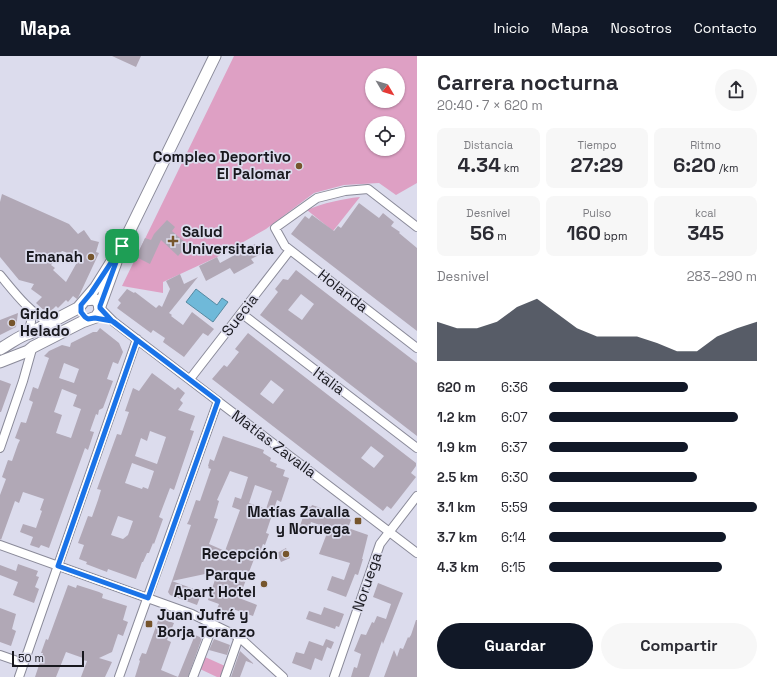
<!DOCTYPE html>
<html lang="es">
<head>
<meta charset="utf-8">
<style>
  :root { --surface:#fff; --page:#f7f7f7; --text:#2b2b33; --muted:#7c7c81; --accent:#111827 }
  body { margin:0; font-family:"Space Grotesk",sans-serif; background:var(--page); color:var(--text); height:100vh; display:flex; flex-direction:column; font-size:15px; white-space:nowrap }
  * { box-sizing:border-box; margin:0 }
  p { font-size:13px; color:var(--muted) }
  .icon { flex:none; width:22px; height:22px; fill:none; stroke:currentColor; stroke-width:2; stroke-linecap:round; stroke-linejoin:round }
  .map { position:relative; flex:1; overflow:hidden }
  .side { display:flex; flex-direction:column; background:var(--surface); width:360px }
  .side>* { flex:none }
  .needle { width:26px; rotate:128deg }
  .tools { position:absolute; left:365px; top:12px; display:grid; gap:8px }
  .tools a { display:grid; place-items:center; width:40px; height:40px; border-radius:50%; background:var(--surface); box-shadow:0 1px 3px #0004; font-size:20px }
  .scale { position:absolute; left:12px; bottom:10px; width:72px; box-sizing:border-box; padding-left:4px; border:2px solid #18181e; border-top:0; font-size:11px; line-height:14px; white-space:nowrap; color:#18181e; -webkit-text-stroke:3px #dcdced; paint-order:stroke }
  .pin { position:absolute; display:grid; place-items:center; width:34px; height:34px; color:#fff; margin:-17px; border-radius:8px; box-shadow:0 2px 6px #0006 }
  .round { display:grid; place-items:center; flex:none; width:42px; height:42px; border-radius:21px; background:var(--page) }
  .overview { display:flex; align-items:center; justify-content:space-between; height:68px; padding:0 20px }
  h1 { font-size:22px; font-weight:700; line-height:30px }
  .metrics { display:grid; grid-template-columns:repeat(3,1fr); gap:6px; height:68px; padding:4px 20px }
  .metrics div { display:grid; align-content:center; border-radius:8px; background:var(--page); text-align:center }
  .metrics b { font-size:20px; font-weight:700 }
  .metrics small { font-size:11px; font-weight:400 }
  .metrics p { font-size:11px }
  .chart { height:112px; padding:8px 20px }
  .chart p { display:flex; justify-content:space-between }
  .chart svg { width:100%; height:72px; margin-top:4px; fill:var(--accent); opacity:.7 }
  .primary-button { display:flex; gap:8px; margin-top:auto; padding:8px 20px }
  .primary-button a { flex:1; height:46px; border-radius:24px; background:var(--accent); color:#fff; font-size:16px; font-weight:700; line-height:46px; text-align:center }
  .primary-button a+a { background:var(--page); color:var(--text) }
  ul { padding:0 20px; list-style:none; font-size:13px }
  li { display:grid; grid-template-columns:64px 48px 1fr; align-items:center; height:30px }
  li i { height:10px; border-radius:5px; background:var(--accent) }
  header { display:flex; align-items:center; gap:24px; box-sizing:border-box; height:56px; padding:0 20px; background:var(--accent); color:#fff }
  header strong { font-size:19px }
  nav { display:flex; gap:22px; margin-inline-start:auto; font-size:14px }
  main { display:flex; flex:1; min-height:0 }
  .map>svg:first-child { display:block }
  .green { fill:#dea0c4; fill-rule:evenodd }
  .water { fill:#6fb9d9; stroke:#5589a1 }
  .building { fill:#b1a8b6; fill-rule:evenodd }
  .lines { fill:none; stroke-linecap:round; stroke-linejoin:round }
  .street-casing { stroke:#8a8a99; stroke-width:10 }
  .secondary-casing { stroke:#8a8a99; stroke-width:13 }
  .street { stroke:#fff; stroke-width:8 }
  .secondary { stroke:#fff; stroke-width:11 }
  .route-casing { stroke:#fff; stroke-width:8 }
  .route { stroke:#1a73e8; stroke-width:5 }
  .poi-dot { fill:#76552c; stroke:#dcdced; stroke-width:1.5 }
  .labels { text-anchor:middle; stroke-width:3.5; stroke-linejoin:round; paint-order:stroke }
  .poi-label { font-size:15px; font-weight:bold; fill:#18181e; stroke:#dcdced; text-anchor:end }
  .street-label { font-size:15px; fill:#18181e; stroke:#dcdced }
</style>
</head>
<body>
<header>
<strong>Mapa</strong>
<nav><a>Inicio</a><a>Mapa</a><a>Nosotros</a><a>Contacto</a></nav>
</header>
<main>
<div class="map">
<svg width="417" height="621" viewBox="0 0 417 621">
  <rect width="100%" height="100%" fill="#dcdced"/>
  <!-- green -->
  <path class="green" d="M 234,0 L 417,0 L 417,127 L 396,139 L 379,127 L 344,129 L 314,137 L 266,173 L 217,201 L 163,226 L 163,237 L 122,230 ZM 372,19 L 398,19 L 398,45 L 372,45 ZM 372,67 L 398,67 L 398,93 L 372,93 Z
    M 360,141 L 333,175 L 307,154 C 324,147 341,143 360,141 Z
    M 205,601 L 225,610 L 221,621 L 217,621 L 200,613 Z"/>
  <!-- water -->
  <path class="water" d="M 196,233 L 217,249 L 222,242 L 228,246 L 213,266 L 186,246 Z"/>
  <!-- building -->
  <path class="building" d="M 112,0 L 141,0 L 136,11 Z
    M 2,138 L 69,168 L 78,178 L 84,174 L 91,184 L 99,186 L 96,196 L 99,197 L 78,242 L 77,243 L 73,240 L 68,246 L 66,244 L 58,252 L 56,250 L 48,258 L 36,247 L 42,241 L 31,233 L 34,228 L 19,224 L 0,201 L 0,146 ZM 62,195 L 80,201 L 66,226 L 53,214 L 55,212 L 51,209 Z
    M 359,147 L 379,162 L 383,157 L 394,166 L 391,170 L 400,176 L 399,177 L 417,192 L 417,275 L 291,178 L 305,160 L 309,163 L 312,159 L 334,175 L 338,170 L 341,172 Z
    M 167,164 L 175,171 L 172,175 L 188,189 L 178,200 L 161,184 L 150,208 L 136,201 L 145,182 L 151,184 L 154,178 Z
    M 255,188 L 261,198 L 251,203 L 254,207 L 234,218 L 230,212 L 206,225 L 199,210 L 217,201 L 220,207 Z
    M 296,214 L 417,307 L 417,380 L 260,259 L 278,236 L 275,233 L 283,223 L 288,224 ZM 301,238 L 314,248 L 302,264 L 288,254 Z
    M 180,218 L 184,228 L 198,221 L 169,257 L 172,259 L 171,260 L 183,269 L 192,256 L 214,273 L 208,280 L 203,277 L 184,301 L 163,286 L 165,282 L 153,274 L 151,277 L 117,252 L 121,247 L 118,244 L 127,233 L 134,237 L 135,236 L 156,252 L 159,249 L 162,251 L 170,233 L 166,225 Z
    M 18,257 L 16,271 L 0,279 L 0,264 Z
    M 100,272 L 119,287 L 123,296 L 118,308 L 113,306 L 107,323 L 113,325 L 103,352 L 99,354 L 98,359 L 96,358 L 90,375 L 94,376 L 88,394 L 85,392 L 49,492 L 41,489 L 39,492 L 30,489 L 33,481 L 20,476 L 23,468 L 36,472 L 42,455 L 40,454 L 44,443 L 23,436 L 19,447 L 15,445 L 1,484 L 0,483 L 0,439 L 6,423 L 2,421 L 8,404 L 12,405 L 18,388 L 20,384 L 15,382 L 21,366 L 26,367 L 33,346 L 29,344 L 33,331 L 38,333 L 49,302 L 44,300 L 49,295 L 62,289 L 70,291 L 71,287 L 93,276 L 97,276 ZM 64,307 L 79,313 L 74,327 L 59,322 ZM 62,333 L 77,339 L 73,350 L 81,353 L 71,382 L 56,377 L 62,359 L 54,356 Z
    M 248,277 L 416,407 L 416,410 L 411,417 L 416,421 L 391,453 L 387,450 L 383,455 L 212,323 L 224,309 L 227,311 L 239,296 L 235,293 ZM 271,324 L 284,334 L 273,348 L 260,338 ZM 371,390 L 384,400 L 374,412 L 361,402 Z
    M 152,317 L 175,334 L 178,331 L 185,337 L 180,344 L 183,347 L 178,354 L 195,360 L 190,374 L 194,375 L 174,434 L 170,432 L 159,461 L 163,463 L 154,488 L 153,487 L 149,497 L 147,497 L 143,506 L 142,506 L 136,523 L 108,513 L 107,516 L 86,508 L 87,506 L 79,503 L 84,489 L 78,487 L 88,460 L 92,461 L 98,444 L 101,434 L 97,433 L 117,378 L 121,379 L 129,356 L 125,355 L 133,332 L 139,335 ZM 150,375 L 166,381 L 157,408 L 135,400 L 141,382 L 147,385 ZM 132,407 L 154,415 L 148,433 L 143,431 L 142,433 L 125,427 ZM 118,460 L 133,465 L 128,479 L 123,483 L 111,479 Z
    M 0,324 L 11,328 L 1,356 L 0,356 Z
    M 223,380 L 264,394 L 263,397 L 271,402 L 270,405 L 277,408 L 276,411 L 285,414 L 283,420 L 289,422 L 281,446 L 277,444 L 266,477 L 269,478 L 265,489 L 263,488 L 259,499 L 256,498 L 239,542 L 257,549 L 253,560 L 230,552 L 228,557 L 217,553 L 219,548 L 208,544 L 216,521 L 205,518 L 172,525 L 191,469 L 187,468 L 189,464 L 196,444 L 200,445 L 211,413 L 208,412 L 209,411 L 208,410 L 210,403 L 214,405 ZM 230,415 L 248,421 L 241,443 L 235,441 L 232,451 L 240,454 L 225,495 L 209,488 L 218,463 L 214,462 L 219,445 L 217,444 ZM 255,429 L 272,435 L 266,453 L 249,447 Z
    M 307,449 L 311,451 L 312,449 L 321,452 L 321,453 L 327,455 L 327,457 L 344,462 L 345,460 L 351,464 L 348,472 L 368,479 L 362,503 L 363,503 L 358,519 L 355,518 L 346,541 L 327,534 L 332,520 L 344,524 L 350,507 L 319,498 L 329,472 L 311,466 L 308,476 L 299,473 Z
    M 286,492 L 290,502 L 281,506 L 277,497 Z
    M 18,508 L 38,515 L 36,520 L 39,521 L 35,531 L 39,533 L 34,547 L 13,539 L 18,526 L 0,519 L 0,509 L 16,515 Z
    M 172,525 L 202,536 L 197,549 L 170,539 L 168,536 Z
    M 378,527 L 403,537 L 383,588 L 382,585 L 369,621 L 351,621 L 354,611 L 357,612 L 361,598 L 354,595 L 361,578 L 366,579 L 372,566 L 374,567 L 377,560 L 386,563 L 391,548 L 373,541 Z
    M 68,529 L 76,532 L 77,529 L 99,536 L 103,538 L 102,542 L 127,550 L 123,564 L 128,566 L 123,580 L 118,578 L 112,596 L 99,602 L 112,606 L 105,621 L 81,621 L 87,605 L 82,604 L 83,602 L 66,596 L 56,621 L 35,621 L 43,597 L 41,597 L 46,583 L 48,584 Z
    M 324,551 L 344,558 L 339,571 L 336,570 L 335,573 L 306,563 L 309,555 L 321,559 Z
    M 0,552 L 16,558 L 12,573 L 16,575 L 11,590 L 0,586 Z
    M 159,562 L 174,567 L 167,584 L 171,586 L 161,614 L 178,621 L 195,579 L 202,582 L 188,621 L 135,621 L 140,605 L 139,604 L 142,597 L 146,598 Z
    M 416,564 L 417,564 L 417,621 L 384,621 L 394,594 L 397,601 L 400,592 L 403,593 L 408,581 L 409,582 L 411,579 Z
    M 214,583 L 230,589 L 227,599 L 209,594 Z
    M 326,583 L 334,586 L 331,593 L 327,591 L 322,605 L 315,602 L 311,614 L 292,607 L 296,596 L 304,598 L 309,585 L 323,590 Z
    M 240,595 L 254,608 L 246,605 L 240,621 L 231,621 Z"/>
  <g class="lines">
    <!-- street casing -->
    <g class="street-casing">
      <path id="street" d="M 417,171 L 368,133 L 345,135 L 317,142 L 275,172 L 285,190 L 417,292
        M 0,219 C 15,237 29,256 50,267
        M 100,252 L 114,266 L 417,497
        M 241,257 L 417,392
        M 28,277 L 31,266 L 30,254
        M 190,323 L 290,194
        M 0,392 L 23,325 L 32,293
        M 0,489 L 192,558 L 239,581 L 283,621
        M 0,599 L 23,607
        M 19,621 L 137,283
        M 119,621 L 218,345
        M 193,621 L 213,569
        M 225,621 L 239,581
        M 334,621 L 380,488 L 417,440"/>
    </g>
    <!-- secondary casing -->
    <g class="secondary-casing">
      <path id="secondary" d="M 100,250 L 116,206
        M 0,293 C 10,288 20,279 30,277 L 78,252 L 96,231 L 124,186 L 215,0
        M 0,306 L 28,295 L 33,291 L 82,266 L 96,261 L 100,255 L 99,247 L 94,243 L 85,244"/>
    </g>
    <!-- street -->
    <use href="#street" class="street"/>
    <!-- secondary -->
    <use href="#secondary" class="secondary"/>
  </g>
  <g class="lines">
    <!-- route casing -->
    <g class="route-casing">
      <path id="route" d="M 122,190 L 91,237 L 81,249 L 81,256 L 85,261 L 88,263 L 95,262 L 112,265 L 218,345 L 148,542 L 58,510 L 137,284 L 114,266 L 112,265 L 100,252 L 100,250 L 122,190"/>
    </g>
    <!-- route -->
    <use href="#route" class="route"/>
  </g>
  <!-- markers -->
  <g class="poi-dot">
    <circle cx="299" cy="110" r="4"/>
    <path d="M171 179h4v4h4v4h-4v4h-4v-4h-4v-4h4z"/>
    <circle cx="91" cy="201" r="4"/>
    <circle cx="12" cy="267" r="4"/>
    <rect x="354" y="461" width="8" height="8" rx="2"/>
    <circle cx="286" cy="498" r="4"/>
    <circle cx="264" cy="528" r="4"/>
    <rect x="145" y="564" width="8" height="8" rx="2"/>
  </g>
  <g class="labels">
    <!-- poi labels -->
    <g class="poi-label">
      <text x="291" y="106">Compleo Deportivo<tspan x="291" dy="17">El Palomar</tspan></text>
      <text x="182" y="181" text-anchor="start">Salud<tspan x="182" dy="17">Universitaria</tspan></text>
      <text x="83" y="206">Emanah</text>
      <text x="20" y="263" text-anchor="start">Grido<tspan x="20" dy="17">Helado</tspan></text>
      <text x="350" y="461">Matías Zavalla<tspan x="350" dy="17">y Noruega</tspan></text>
      <text x="278" y="503">Recepción</text>
      <text x="256" y="524">Parque<tspan x="256" dy="17">Apart Hotel</tspan></text>
      <text x="157" y="564" text-anchor="start">Juan Jufré y<tspan x="157" dy="17">Borja Toranzo</tspan></text>
    </g>
    <!-- street labels -->
    <g class="street-label">
      <text transform="translate(343 235) rotate(38)" y="5">Holanda</text>
      <text transform="translate(240 259) rotate(-52)" y="5">Suecia</text>
      <text transform="translate(329 325) rotate(37)" y="5">Italia</text>
      <text transform="translate(274 388) rotate(37)" y="5">Matías Zavalla</text>
      <text transform="translate(367 526) rotate(-71)" y="5">Noruega</text>
    </g>
  </g>
</svg>
<div class="tools">
<a><svg class="needle" viewBox="-14 -14 28 28"><path d="M0-13l5 13h-10z" fill="#e53935"/><path d="M0 13l5-13h-10z" fill="#7c7c81"/></svg></a>
<a><svg class="icon" aria-label="locate" viewBox="0 0 24 24"><circle cx="12" cy="12" r="6"/><path d="M12 2v4M12 18v4M2 12h4M18 12h4"/></svg></a>
</div>
<div class="scale">50 m</div>
<div class="pin" style="left:122px;top:190px;background:#1e9e55"><svg class="icon" aria-label="arrive" viewBox="0 0 24 24"><path d="M6 21V4h12l-3 4 3 4H6"/></svg></div>
</div>
<section class="side">
<div class="overview"><div><h1>Carrera nocturna</h1><p>20:40 · 7 × 620 m</p></div><a class="round"><svg class="icon" aria-label="share" viewBox="0 0 24 24"><path d="M12 15V3M7 8l5-5 5 5M5 13v7h14v-7"/></svg></a></div>
<div class="metrics">
<div><p>Distancia</p><b>4.34<small> km</small></b></div>
<div><p>Tiempo</p><b>27:29</b></div>
<div><p>Ritmo</p><b>6:20<small> /km</small></b></div>
</div>
<div class="metrics">
<div><p>Desnivel</p><b>56<small> m</small></b></div>
<div><p>Pulso</p><b>160<small> bpm</small></b></div>
<div><p>kcal</p><b>345</b></div>
</div>
<div class="chart"><p><span>Desnivel</span>283–290 m</p>
<svg viewBox="0 0 160 44" preserveAspectRatio="none"><path d="M0 44V20L10 24L20 24L30 20L40 11L50 6L60 15L70 24L80 29L90 29L100 29L110 33L120 38L130 38L140 29L150 24L160 20V44z"/></svg>
</div>
<ul>
<li><b>620 m</b>6:36<i style="width:67%"></i></li>
<li><b>1.2 km</b>6:07<i style="width:91%"></i></li>
<li><b>1.9 km</b>6:37<i style="width:67%"></i></li>
<li><b>2.5 km</b>6:30<i style="width:71%"></i></li>
<li><b>3.1 km</b>5:59<i style="width:100%"></i></li>
<li><b>3.7 km</b>6:14<i style="width:85%"></i></li>
<li><b>4.3 km</b>6:15<i style="width:83%"></i></li>
</ul>
<div class="primary-button"><a>Guardar</a><a>Compartir</a></div>
</section>
</main>
</body>
</html>
